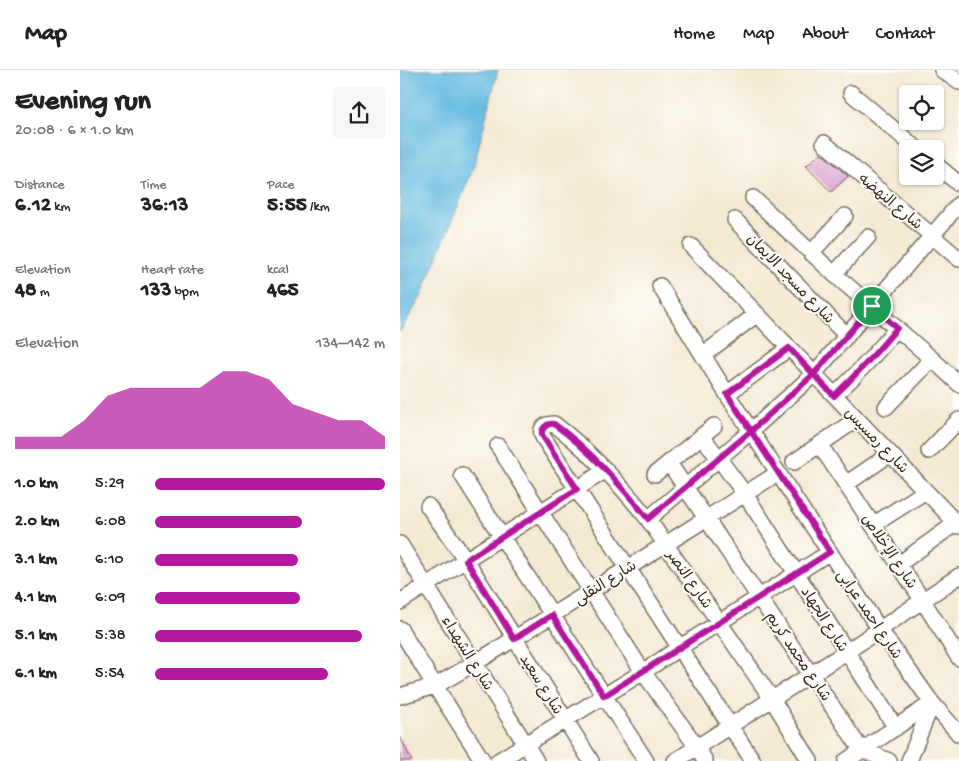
<!DOCTYPE html>
<html lang="en">
<head>
<meta charset="utf-8">
<style>
  :root { --surface:#fff; --page:#f6f6f6; --text:#222; --muted:#767676; --line:#e0e0e0; --accent:#b5179e }
  body { margin:0; font-family:"Gochi Hand","Playpen Sans Arabic",sans-serif; background:var(--page); color:var(--text); height:100vh; display:flex; flex-direction:column; font-size:19px; white-space:nowrap }
  * { box-sizing:border-box; margin:0 }
  p { font-size:16px; color:var(--muted) }
  .icon { flex:none; width:28px; height:28px; fill:none; stroke:currentColor; stroke-width:2; stroke-linecap:round; stroke-linejoin:round }
  .map { position:relative; flex:1; overflow:hidden }
  .side { display:flex; flex-direction:column; background:var(--surface); width:400px }
  .side>* { flex:none }
  .controls { position:absolute; left:499px; top:15px; display:grid; gap:10px }
  .controls a { display:grid; place-items:center; width:45px; height:45px; border-radius:5px; background:var(--surface); box-shadow:0 1px 4px #0004; font-size:25px }
  .pin { position:absolute; display:grid; place-items:center; width:42px; height:42px; color:#fff; margin:-21px; border:2px solid #fff; border-radius:50%; box-shadow:0 1px 5px #0007 }
  .round { display:grid; place-items:center; flex:none; width:52px; height:52px; border-radius:5px; background:var(--page) }
  .head { display:flex; align-items:center; justify-content:space-between; height:85px; padding:0 15px }
  h1 { font-size:28px; font-weight:800; line-height:38px }
  .figures { display:grid; grid-template-columns:repeat(3,1fr); gap:8px; height:85px; padding:5px 15px }
  .figures div { display:grid; align-content:center }
  .figures b { font-size:21px; font-weight:800 }
  .figures small { font-size:14px; font-weight:400 }
  .figures p { font-size:14px }
  .chart { height:140px; padding:10px 15px }
  .chart p { display:flex; justify-content:space-between }
  .chart svg { width:100%; height:90px; margin-top:5px; fill:var(--accent); opacity:.7 }
  ul { padding:0 15px; list-style:none; font-size:16px }
  li { display:grid; grid-template-columns:80px 60px 1fr; align-items:center; height:38px }
  li i { height:12px; border-radius:6px; background:var(--accent) }
  header { display:flex; align-items:center; gap:30px; box-sizing:border-box; height:70px; padding:0 25px; background:var(--surface); border-bottom:1px solid var(--line) }
  header strong { font-size:24px }
  nav { display:flex; gap:28px; margin-inline-start:auto; font-size:18px }
  main { display:flex; flex:1; min-height:0 }
  .map>svg:first-child { display:block }
  .water { fill:#65bbe2; stroke:#507280 }
  .building { fill:#dda8d4 }
  .lines { fill:none; stroke-linecap:round; stroke-linejoin:round }
  .minor-casing { stroke:#7c6d5e; stroke-width:18 }
  .minor { stroke:#fff; stroke-width:15 }
  .route-casing { stroke:#fff; stroke-width:10 }
  .route { stroke:#b5179e; stroke-width:6 }
  .labels { text-anchor:middle; stroke-width:4; stroke-linejoin:round; paint-order:stroke }
  .street-label { font-size:15px; fill:#3b2a1e; stroke:#fdfcf7 }
</style>
</head>
<body>
<header>
<strong>Map</strong>
<nav><a>Home</a><a>Map</a><a>About</a><a>Contact</a></nav>
</header>
<main>
<section class="side">
<div class="head"><div><h1>Evening run</h1><p>20:08 · 6 × 1.0 km</p></div><a class="round"><svg class="icon" aria-label="share" viewBox="0 0 24 24"><path d="M12 15V3M7 8l5-5 5 5M5 13v7h14v-7"/></svg></a></div>
<div class="figures">
<div><p>Distance</p><b>6.12<small> km</small></b></div>
<div><p>Time</p><b>36:13</b></div>
<div><p>Pace</p><b>5:55<small> /km</small></b></div>
</div>
<div class="figures">
<div><p>Elevation</p><b>48<small> m</small></b></div>
<div><p>Heart rate</p><b>133<small> bpm</small></b></div>
<div><p>kcal</p><b>465</b></div>
</div>
<div class="chart"><p><span>Elevation</span>134–142 m</p>
<svg viewBox="0 0 160 44" preserveAspectRatio="none"><path d="M0 44V38L10 38L20 38L30 30L40 18L50 14L60 14L70 14L80 14L90 6L100 6L110 10L120 22L130 26L140 30L150 30L160 38V44z"/></svg>
</div>
<ul>
<li><b>1.0 km</b>5:29<i style="width:100%"></i></li>
<li><b>2.0 km</b>6:08<i style="width:64%"></i></li>
<li><b>3.1 km</b>6:10<i style="width:62%"></i></li>
<li><b>4.1 km</b>6:09<i style="width:63%"></i></li>
<li><b>5.1 km</b>5:38<i style="width:90%"></i></li>
<li><b>6.1 km</b>5:54<i style="width:75%"></i></li>
</ul>
</section>
<div class="map">
<svg width="559" height="691" viewBox="0 0 559 691">
  <rect width="100%" height="100%" fill="#fdfcf7"/>
  <filter id="ink" filterUnits="userSpaceOnUse"><feTurbulence type="fractalNoise" baseFrequency=".02" numOctaves="2"/><feDisplacementMap in="SourceGraphic" scale="10" xChannelSelector="R" yChannelSelector="G"/><feConvolveMatrix kernelMatrix="1 2 1 2 8 2 1 2 1" color-interpolation-filters="sRGB"/></filter>
  <filter id="wash" filterUnits="userSpaceOnUse"><feTurbulence type="fractalNoise" baseFrequency=".0096" numOctaves="4" result="noise"/><feDisplacementMap in="SourceGraphic" scale="20" xChannelSelector="R" yChannelSelector="G"/><feGaussianBlur stdDeviation="1.12" result="paint"/><feColorMatrix in="noise" values="0 0 0 0 0 0 0 0 0 0 0 0 0 0 0 0 0 1.4 0 .05"/><feComposite in="paint" operator="in"/></filter>
  <g filter="url(#wash)">
    <rect width="100%" height="100%" fill="#f4ead4"/>
    <!-- water -->
    <path class="water" d="M 0,0 L 98,0 L 73,99 L 21,227 L 0,262 Z"/>
    <g id="blocks">
      <!-- building -->
      <path class="building" d="M 421,83 L 448,106 L 431,122 L 406,96 Z
        M 0,667 L 12,691 L 0,691 Z"/>
    </g>
  </g>
  <g filter="url(#ink)">
    <use href="#blocks" fill-opacity="0" stroke="#7c6d5e" stroke-width="1"/>
    <g class="lines">
      <!-- minor casing -->
      <g class="minor-casing">
        <path id="minor" d="M 542,0 L 559,12
          M 451,23 L 517,79
          M 424,73 L 559,189
          M 535,94 L 559,114
          M 353,128 L 434,204 L 532,289 L 559,314
          M 335,150 L 447,266
          M 291,176 L 357,244 L 559,456
          M 411,183 L 445,146
          M 434,204 L 468,167
          M 260,216 L 327,324 L 480,560 L 532,633 L 559,664
          M 303,285 L 357,244
          M 327,324 L 389,278
          M 435,325 C 457,304 478,282 497,258
          M 486,337 L 532,289
          M 302,366 L 345,424 L 496,658
          M 420,375 L 523,531 L 559,588
          M 98,376 L 243,602 L 297,677 L 305,691
          M 529,381 L 559,350
          M 394,392 L 457,349
          M 269,393 L 458,675 L 463,680 L 489,691
          M 255,404 L 314,356
          M 62,405 L 246,691
          M 446,414 L 490,384
          M 28,436 L 66,490 L 191,691
          M 248,449 L 351,361 L 414,304 L 559,134
          M 473,455 L 526,421
          M 0,474 L 136,691
          M 499,494 L 556,453
          M 0,532 L 206,400
          M 0,559 L 35,616 L 83,691
          M 0,626 L 35,616 L 75,593 L 228,498 L 378,403
          M 98,691 L 243,602 L 279,578 L 430,482
          M 275,691 L 446,582 L 559,506
          M 353,691 L 143,367 C 140,361 142,358 147,355 L 154,354 C 190,381 220,414 248,449 L 372,629 L 410,691
          M 446,691 L 532,633
          M 509,691 L 532,633"/>
      </g>
      <!-- minor -->
      <use href="#minor" class="minor"/>
    </g>
  </g>
  <g class="lines" filter="url(#ink)">
    <!-- route casing -->
    <g class="route-casing">
      <path id="route" d="M 472,236 L 414,304 L 351,361 L 248,449 C 220,414 190,380 154,354 C 147,353 141,358 142,365 L 177,419 L 66,490 L 114,569 L 152,545 L 204,626 L 430,482 C 396,430 361,377 327,324 L 389,278 L 434,326 C 457,304 477,282 497,258 L 472,236"/>
    </g>
    <!-- route -->
    <use href="#route" class="route"/>
  </g>
  <g class="labels">
    <!-- street labels -->
    <g class="street-label">
      <text transform="translate(491 131) rotate(40)" y="5">شارع النهضه</text>
      <text transform="translate(391 208) rotate(46)" y="5">شارع مسجد الايمان</text>
      <text transform="translate(477 370) rotate(46)" y="5">شارع رمسيس</text>
      <text transform="translate(490 481) rotate(56)" y="5">شارع الإخلاص</text>
      <text transform="translate(290 509) rotate(55)" y="5">شارع النصر</text>
      <text transform="translate(205 512) rotate(-32)" y="5">شارع النقلى</text>
      <text transform="translate(470 544) rotate(56)" y="5">شارع احمد عرابى</text>
      <text transform="translate(425 549) rotate(57)" y="5">شارع الجهاد</text>
      <text transform="translate(68 583) rotate(58)" y="5">شارع الشهداء</text>
      <text transform="translate(399 586) rotate(56)" y="5">شارع محمد كريم</text>
      <text transform="translate(142 614) rotate(58)" y="5">شارع سعيد</text>
    </g>
  </g>
</svg>
<div class="controls">
<a><svg class="icon" aria-label="locate" viewBox="0 0 24 24"><circle cx="12" cy="12" r="6"/><path d="M12 2v4M12 18v4M2 12h4M18 12h4"/></svg></a>
<a><svg class="icon" aria-label="layers" viewBox="0 0 24 24"><path d="M12 4l9 5-9 5-9-5zM3 14l9 5 9-5"/></svg></a>
</div>
<div class="pin" style="left:472px;top:236px;background:#1e9e55"><svg class="icon" aria-label="arrive" viewBox="0 0 24 24"><path d="M6 21V4h12l-3 4 3 4H6"/></svg></div>
</div>
</main>
</body>
</html>
